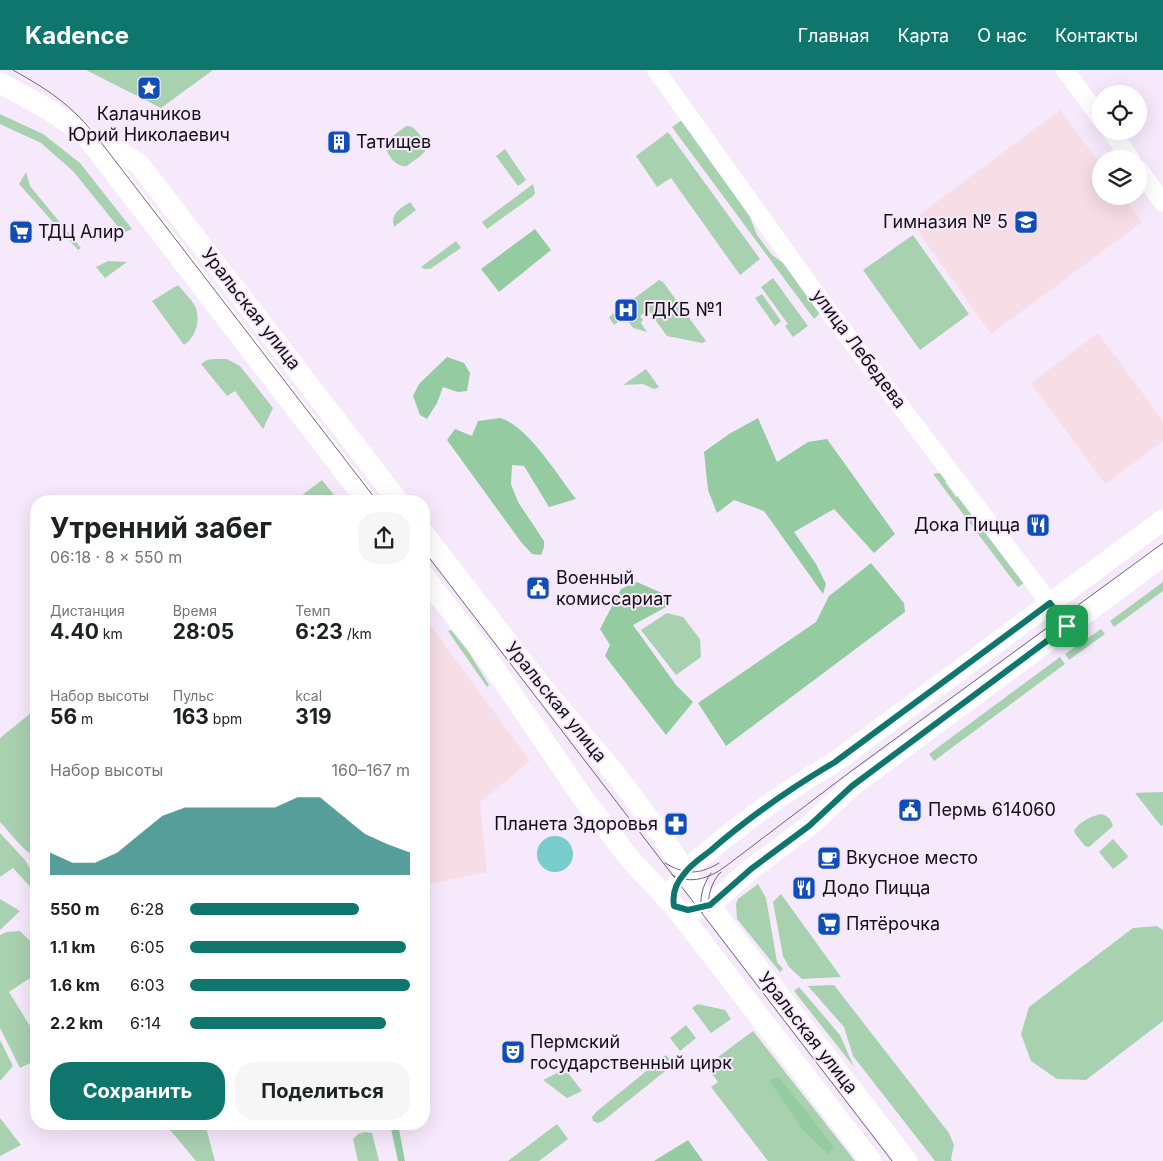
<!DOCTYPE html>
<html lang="ru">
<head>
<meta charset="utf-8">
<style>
  :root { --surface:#fff; --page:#f6f6f6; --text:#202124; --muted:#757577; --accent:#0f766e }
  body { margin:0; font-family:Inter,sans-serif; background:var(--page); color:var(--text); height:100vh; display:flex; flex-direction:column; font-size:19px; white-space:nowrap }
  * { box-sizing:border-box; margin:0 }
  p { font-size:16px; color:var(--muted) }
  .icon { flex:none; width:28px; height:28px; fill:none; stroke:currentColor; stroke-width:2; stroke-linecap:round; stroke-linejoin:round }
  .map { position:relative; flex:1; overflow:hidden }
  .panel { position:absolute; left:30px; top:425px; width:400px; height:635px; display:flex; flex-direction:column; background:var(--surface); border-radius:20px; box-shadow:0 5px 20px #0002 }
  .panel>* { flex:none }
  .fabs { position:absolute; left:1092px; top:15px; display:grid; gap:10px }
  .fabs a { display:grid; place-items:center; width:55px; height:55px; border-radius:50%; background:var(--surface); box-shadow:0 5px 20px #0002; font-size:25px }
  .pin { position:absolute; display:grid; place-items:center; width:42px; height:42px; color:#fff; margin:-21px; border-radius:10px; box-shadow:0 2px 8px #0006 }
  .round { display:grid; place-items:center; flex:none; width:52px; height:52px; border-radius:20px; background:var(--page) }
  .headline { display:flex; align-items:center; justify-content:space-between; height:85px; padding:0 20px }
  h1 { font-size:28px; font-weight:700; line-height:38px }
  .stats { display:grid; grid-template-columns:repeat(3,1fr); gap:8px; height:85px; padding:5px 20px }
  .stats div { display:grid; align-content:center }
  .stats b { font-size:21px; font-weight:700 }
  .stats small { font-size:14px; font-weight:400 }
  .stats p { font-size:14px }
  .chart { height:140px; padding:10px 20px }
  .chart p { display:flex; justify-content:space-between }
  .chart svg { width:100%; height:90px; margin-top:5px; fill:var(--accent); opacity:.7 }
  .action { display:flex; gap:10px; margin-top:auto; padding:10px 20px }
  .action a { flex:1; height:58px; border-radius:20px; background:var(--accent); color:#fff; font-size:20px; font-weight:700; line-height:58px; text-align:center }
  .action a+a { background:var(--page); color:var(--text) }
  ul { padding:0 20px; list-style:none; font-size:16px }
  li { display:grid; grid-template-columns:80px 60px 1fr; align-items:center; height:38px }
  li i { height:12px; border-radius:6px; background:var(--accent) }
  header { display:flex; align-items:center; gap:30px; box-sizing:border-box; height:70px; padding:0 25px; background:var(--accent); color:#fff }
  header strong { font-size:24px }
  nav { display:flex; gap:28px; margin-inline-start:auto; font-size:18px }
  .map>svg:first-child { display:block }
  .education { fill:#f6dde6 }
  .green { fill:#a8d1b0 }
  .forest { fill:#94cba0 }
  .water { fill:#78cdcc }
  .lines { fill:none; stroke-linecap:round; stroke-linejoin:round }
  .minor { stroke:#fff; stroke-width:18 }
  .major { stroke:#fff; stroke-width:21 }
  .tram { stroke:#6d6572; stroke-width:1 }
  .route-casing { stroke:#fff; stroke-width:10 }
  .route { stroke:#0f766e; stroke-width:6 }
  .labels { text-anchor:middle; stroke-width:4; stroke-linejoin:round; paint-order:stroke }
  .poi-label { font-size:18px; fill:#140f17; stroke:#f6e9fc; text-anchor:start }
  .street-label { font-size:18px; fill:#140f17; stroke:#f6e9fc }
</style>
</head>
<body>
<header>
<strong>Kadence</strong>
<nav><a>Главная</a><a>Карта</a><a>О нас</a><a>Контакты</a></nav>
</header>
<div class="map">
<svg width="1163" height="1091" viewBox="0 0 1163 1091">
  <rect width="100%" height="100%" fill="#f6e9fc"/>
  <!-- education -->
  <path class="education" d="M 1060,40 L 1101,95 L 1101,126 L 1123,126 L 1142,152 L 991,264 L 911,151 Z
    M 1098,263 L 1163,351 L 1163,371 L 1105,414 L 1031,313 Z
    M 424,547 L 530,691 L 480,732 L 487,802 L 424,815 Z"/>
  <!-- green -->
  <path class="green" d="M 86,0 L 213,0 L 161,38 Z
    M 0,44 L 43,64 L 80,93 L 132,159 L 123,163 L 73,101 L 41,73 L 0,54 Z
    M 682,50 L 746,137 L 757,165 L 772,185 L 790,198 L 820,243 L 814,249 L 672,57 Z
    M 406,56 C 413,56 414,58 419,64 C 434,82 422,84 407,96 C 395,98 385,82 385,72 Z
    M 668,62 L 760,189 L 740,205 L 671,108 L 657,117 L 636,86 Z
    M 505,79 L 526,110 L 518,116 L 496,86 Z
    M 26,102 L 30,116 L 81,178 L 78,180 L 19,114 Z
    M 533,114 L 535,123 L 533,126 L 487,159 L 482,152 Z
    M 410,132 L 416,140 L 394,157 C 390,143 400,139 410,132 Z
    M 913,165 L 969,244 L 920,280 L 863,200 Z
    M 456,171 L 461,178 L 430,199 L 424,199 L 421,197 Z
    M 108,191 L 127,192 L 105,208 L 96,197 Z
    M 773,208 L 808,256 L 793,267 L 785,256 L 788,254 L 761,217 Z
    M 659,210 L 663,212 L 706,271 L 702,273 L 667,266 L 648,240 L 640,246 L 643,250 L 641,253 L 647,262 L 633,258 L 625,247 L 614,255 L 609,247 Z
    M 178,215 C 183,221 191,229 195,236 C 201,250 196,267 184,275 L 152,231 Z
    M 762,224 L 781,251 L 775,256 L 755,228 Z
    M 215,289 L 227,289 L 240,296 L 273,338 L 263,359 L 235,321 L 227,326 L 201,294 L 207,290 Z
    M 646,299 L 659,317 L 654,319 L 643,314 L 623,315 Z
    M 939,403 L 944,404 L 949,409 L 945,412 L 956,427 L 960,424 L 1026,512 L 1018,517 L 933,404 Z
    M 322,410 L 339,431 L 298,431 L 297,429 Z
    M 1163,512 L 1163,521 L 1114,557 L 1110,551 Z
    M 667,543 L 683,547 L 700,569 L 701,587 L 676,605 L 641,560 Z
    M 1101,559 L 1105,564 L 1069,590 L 1065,584 Z
    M 451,560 L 468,581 L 489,615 L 487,617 L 448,561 Z
    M 1060,587 L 1065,594 L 934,691 L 929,684 Z
    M 36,639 L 36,786 C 24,783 9,761 0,752 L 0,668 Z
    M 1163,722 L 1163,755 L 1161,756 L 1135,723 Z
    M 1101,744 C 1108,746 1111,749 1113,756 L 1089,777 L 1085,776 L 1076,765 L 1074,761 C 1079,752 1091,746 1101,744 Z
    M 0,763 L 25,790 L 32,802 L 36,801 L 36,823 L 13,798 L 0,807 Z
    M 1113,769 L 1128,786 L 1127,788 L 1113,799 L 1099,782 Z
    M 758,814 L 766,828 L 777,892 L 783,899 L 780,902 L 737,849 L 736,834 L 738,829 Z
    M 781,824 L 841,907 L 802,909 L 789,897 L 783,886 L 773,832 Z
    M 0,829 L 20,841 L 0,860 Z
    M 1157,856 L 1163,860 L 1163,951 L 1086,1010 L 1057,1009 L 1031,991 L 1021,964 L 1029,937 L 1133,858 Z
    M 20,861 L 36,877 L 36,904 L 9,922 L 36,966 L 36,990 L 20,998 L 0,958 L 0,865 L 7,862 Z
    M 834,915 L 949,1063 L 954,1075 L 951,1089 L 952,1091 L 935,1091 L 853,986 L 844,957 L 808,916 Z
    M 799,917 L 840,965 L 854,997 L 794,921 Z
    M 698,934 L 725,940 L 731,949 L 711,963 L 692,938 Z
    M 686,955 L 696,968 L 680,981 L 670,968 Z
    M 753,961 L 855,1091 L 768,1091 L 711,1017 L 718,1012 L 706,996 Z
    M 0,970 L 13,996 L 0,1011 Z
    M 666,985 L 674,994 L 603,1051 L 598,1053 L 593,1051 L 592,1047 L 596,1042 Z
    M 557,1003 L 568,1003 L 582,1021 L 567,1028 L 543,1010 Z
    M 0,1048 L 21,1075 L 0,1086 Z
    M 165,1054 L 205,1054 L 215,1091 L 196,1091 Z
    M 557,1054 L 568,1069 L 539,1091 L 508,1091 Z
    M 365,1062 L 372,1063 L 379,1091 L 358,1091 L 353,1069 L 358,1064 Z"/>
  <!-- forest -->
  <path class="forest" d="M 535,159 L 551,180 L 499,222 L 481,199 Z
    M 447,287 L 464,293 L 470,303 L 467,321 L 458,322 L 443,317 L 437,333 L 427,349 L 420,345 L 413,326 L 419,314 Z
    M 500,348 C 528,356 558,406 576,429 L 549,437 L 524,396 L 512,395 L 511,414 L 518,432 L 544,471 L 544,477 L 541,485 L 532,484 L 521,472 L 447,370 L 455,359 L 472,366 L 478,351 Z
    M 758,348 L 777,392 L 808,372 L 827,369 L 895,464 L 874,483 L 834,439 L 794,462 L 816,494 L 826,514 L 823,524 L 764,441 L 734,430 L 717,443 L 708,420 L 704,382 L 729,364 Z
    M 871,493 L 904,533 L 905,542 L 726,676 L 698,633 L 816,552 L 829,526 Z
    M 637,512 L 664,524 L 666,537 L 633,555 L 676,615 L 693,632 L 666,665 L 605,586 L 610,575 L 600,559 L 621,519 Z
    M 779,1007 L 834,1077 L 828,1084 L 802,1059 L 769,1010 Z
    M 390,1054 L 398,1054 L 405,1091 L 398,1091 Z
    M 688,1070 L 703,1091 L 654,1091 Z"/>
  <!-- water -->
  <path class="water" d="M537 784a18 18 0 1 1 36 0a18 18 0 1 1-36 0Z"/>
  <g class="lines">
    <!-- minor -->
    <path class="minor" d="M 656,0 L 830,243 L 1067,556
      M 1065,0 L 1101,49
      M 1111,61 L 1131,89
      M 1139,99 L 1163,133"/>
    <!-- major -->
    <path class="major" d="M 0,13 C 32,30 59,44 87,67 L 367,431
      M 92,69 L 106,74 L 139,94 L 398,431
      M 424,464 L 543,618 L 617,706 L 661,765 L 701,824 L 907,1091
      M 424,506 L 486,586 L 583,728 L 630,789 L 674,836 L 871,1091
      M 677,814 C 685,800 697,791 709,781 C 748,748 791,718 835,692 L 1163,450
      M 696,839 L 710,835 L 751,799 L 809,756 L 852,716 L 1163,486"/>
    <!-- tram -->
    <path class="tram" d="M 13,0 C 48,20 66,31 93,62 L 377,431
      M 424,481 L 892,1091
      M 665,793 C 685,805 699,805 719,793
      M 672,805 C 691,815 710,808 726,796 L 850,702 L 1163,473
      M 709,841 C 707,827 711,812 721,802
      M 702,843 C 699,828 702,816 711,803"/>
  </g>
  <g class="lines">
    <!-- route casing -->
    <g class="route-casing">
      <path id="route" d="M 1050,533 L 1067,556 L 852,716 L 809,756 L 751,799 L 710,835 L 688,840 L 674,836 C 672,824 676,813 684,804 C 690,795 701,788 710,781 C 748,748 791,718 835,692 Z"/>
    </g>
    <!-- route -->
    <use href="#route" class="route"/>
  </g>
  <!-- icons -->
  <defs>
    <g id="sight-square" transform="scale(1.25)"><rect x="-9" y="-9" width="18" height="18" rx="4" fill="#114db9" stroke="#f6e9fc"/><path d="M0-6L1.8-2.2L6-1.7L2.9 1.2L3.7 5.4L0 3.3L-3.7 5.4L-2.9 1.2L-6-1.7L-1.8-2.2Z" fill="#fff"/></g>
    <g id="building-square" transform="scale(1.25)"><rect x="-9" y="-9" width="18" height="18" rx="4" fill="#114db9" stroke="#f6e9fc"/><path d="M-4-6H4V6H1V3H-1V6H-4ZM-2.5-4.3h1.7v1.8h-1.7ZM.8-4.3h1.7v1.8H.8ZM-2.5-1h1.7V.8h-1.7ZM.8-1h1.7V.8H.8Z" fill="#fff"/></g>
    <g id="school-square" transform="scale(1.25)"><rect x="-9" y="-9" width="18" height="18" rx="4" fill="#114db9" stroke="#f6e9fc"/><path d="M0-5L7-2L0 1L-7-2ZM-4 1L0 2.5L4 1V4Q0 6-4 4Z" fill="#fff"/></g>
    <g id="supermarket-square" transform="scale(1.25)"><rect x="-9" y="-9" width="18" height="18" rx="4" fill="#114db9" stroke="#f6e9fc"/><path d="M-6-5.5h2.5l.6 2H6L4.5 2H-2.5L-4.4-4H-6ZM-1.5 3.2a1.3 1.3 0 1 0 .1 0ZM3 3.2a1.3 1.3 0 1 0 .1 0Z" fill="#fff"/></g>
    <g id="hospital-square" transform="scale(1.25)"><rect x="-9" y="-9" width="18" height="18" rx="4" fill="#114db9" stroke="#f6e9fc"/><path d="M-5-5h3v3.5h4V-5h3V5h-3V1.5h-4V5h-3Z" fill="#fff"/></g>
    <g id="restaurant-square" transform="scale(1.25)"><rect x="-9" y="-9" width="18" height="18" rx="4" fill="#114db9" stroke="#f6e9fc"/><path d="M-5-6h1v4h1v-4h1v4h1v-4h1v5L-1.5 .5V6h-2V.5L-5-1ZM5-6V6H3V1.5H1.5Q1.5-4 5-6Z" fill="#fff"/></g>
    <g id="civic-square" transform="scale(1.25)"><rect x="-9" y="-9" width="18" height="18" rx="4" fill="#114db9" stroke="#f6e9fc"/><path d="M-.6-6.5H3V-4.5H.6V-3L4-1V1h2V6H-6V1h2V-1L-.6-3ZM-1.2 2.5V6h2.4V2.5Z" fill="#fff"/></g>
    <g id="pharmacy-square" transform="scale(1.25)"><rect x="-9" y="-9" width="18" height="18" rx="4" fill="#114db9" stroke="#f6e9fc"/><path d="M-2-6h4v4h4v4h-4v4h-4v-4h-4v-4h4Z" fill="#fff"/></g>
    <g id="cafe-square" transform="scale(1.25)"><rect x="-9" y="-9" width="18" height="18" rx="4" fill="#114db9" stroke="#f6e9fc"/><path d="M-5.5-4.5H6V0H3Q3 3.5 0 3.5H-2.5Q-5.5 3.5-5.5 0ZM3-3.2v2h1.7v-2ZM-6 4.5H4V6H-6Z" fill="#fff"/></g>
    <g id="theatre-square" transform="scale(1.25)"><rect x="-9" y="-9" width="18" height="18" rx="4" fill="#114db9" stroke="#f6e9fc"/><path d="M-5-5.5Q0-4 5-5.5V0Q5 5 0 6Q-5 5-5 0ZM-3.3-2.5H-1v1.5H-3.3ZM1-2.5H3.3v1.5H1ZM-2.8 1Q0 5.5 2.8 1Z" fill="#fff"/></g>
  </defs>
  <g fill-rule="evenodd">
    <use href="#sight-square" x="149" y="18"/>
    <use href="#building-square" x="339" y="72"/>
    <use href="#school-square" x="1026" y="152"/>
    <use href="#supermarket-square" x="21" y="162"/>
    <use href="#hospital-square" x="626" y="240"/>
    <use href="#restaurant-square" x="1038" y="455"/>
    <use href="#civic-square" x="538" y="518"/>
    <use href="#civic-square" x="910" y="740"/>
    <use href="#pharmacy-square" x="676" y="754"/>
    <use href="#cafe-square" x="829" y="788"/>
    <use href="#restaurant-square" x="804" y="818"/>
    <use href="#supermarket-square" x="829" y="854"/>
    <use href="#theatre-square" x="513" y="982"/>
  </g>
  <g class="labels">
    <!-- poi labels -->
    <g class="poi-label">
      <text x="149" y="50" text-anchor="middle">Калачников<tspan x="149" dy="21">Юрий Николаевич</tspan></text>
      <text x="356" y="78">Татищев</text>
      <text x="1008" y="158" text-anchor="end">Гимназия № 5</text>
      <text x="38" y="168">ТДЦ Алир</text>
      <text x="644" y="246">ГДКБ №1</text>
      <text x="1020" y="461" text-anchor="end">Дока Пицца</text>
      <text x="556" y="514">Военный<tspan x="556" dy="21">комиссариат</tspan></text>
      <text x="928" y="746">Пермь 614060</text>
      <text x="658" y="760" text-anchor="end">Планета Здоровья</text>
      <text x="846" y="794">Вкусное место</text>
      <text x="822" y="824">Додо Пицца</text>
      <text x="846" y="860">Пятёрочка</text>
      <text x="530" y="978">Пермский<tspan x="530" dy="21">государственный цирк</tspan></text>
    </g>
    <!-- street labels -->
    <g class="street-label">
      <text transform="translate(251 239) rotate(52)" y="6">Уральская улица</text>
      <text transform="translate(859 279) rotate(53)" y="6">улица Лебедева</text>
      <text transform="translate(556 632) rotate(51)" y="6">Уральская улица</text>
      <text transform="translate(808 963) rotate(52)" y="6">Уральская улица</text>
    </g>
  </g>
</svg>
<div class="fabs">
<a><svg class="icon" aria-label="locate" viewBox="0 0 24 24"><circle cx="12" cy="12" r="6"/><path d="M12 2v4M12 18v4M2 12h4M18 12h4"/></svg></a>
<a><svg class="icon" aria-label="layers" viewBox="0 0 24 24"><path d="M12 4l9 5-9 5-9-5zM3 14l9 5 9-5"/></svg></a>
</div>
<div class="pin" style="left:1067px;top:556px;background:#1e9e55"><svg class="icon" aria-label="arrive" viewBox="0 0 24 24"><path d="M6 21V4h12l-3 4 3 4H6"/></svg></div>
<section class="panel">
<div class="headline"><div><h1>Утренний забег</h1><p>06:18 · 8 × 550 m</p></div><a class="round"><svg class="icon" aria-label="share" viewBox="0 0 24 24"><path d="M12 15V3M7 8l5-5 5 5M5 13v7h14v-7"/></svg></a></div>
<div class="stats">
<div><p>Дистанция</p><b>4.40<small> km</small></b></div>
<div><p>Время</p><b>28:05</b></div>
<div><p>Темп</p><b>6:23<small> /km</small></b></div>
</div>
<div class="stats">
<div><p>Набор высоты</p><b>56<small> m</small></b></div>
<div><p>Пульс</p><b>163<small> bpm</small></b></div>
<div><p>kcal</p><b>319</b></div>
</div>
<div class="chart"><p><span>Набор высоты</span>160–167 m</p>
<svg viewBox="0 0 160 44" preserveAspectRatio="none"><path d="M0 44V33L10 38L20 38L30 33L40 24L50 15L60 11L70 11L80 11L90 11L100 11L110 6L120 6L130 15L140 24L150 29L160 33V44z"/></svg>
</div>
<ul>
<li><b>550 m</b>6:28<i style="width:77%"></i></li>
<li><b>1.1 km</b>6:05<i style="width:98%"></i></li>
<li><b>1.6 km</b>6:03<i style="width:100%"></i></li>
<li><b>2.2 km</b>6:14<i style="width:89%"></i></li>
</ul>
<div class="action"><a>Сохранить</a><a>Поделиться</a></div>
</section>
</div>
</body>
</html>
